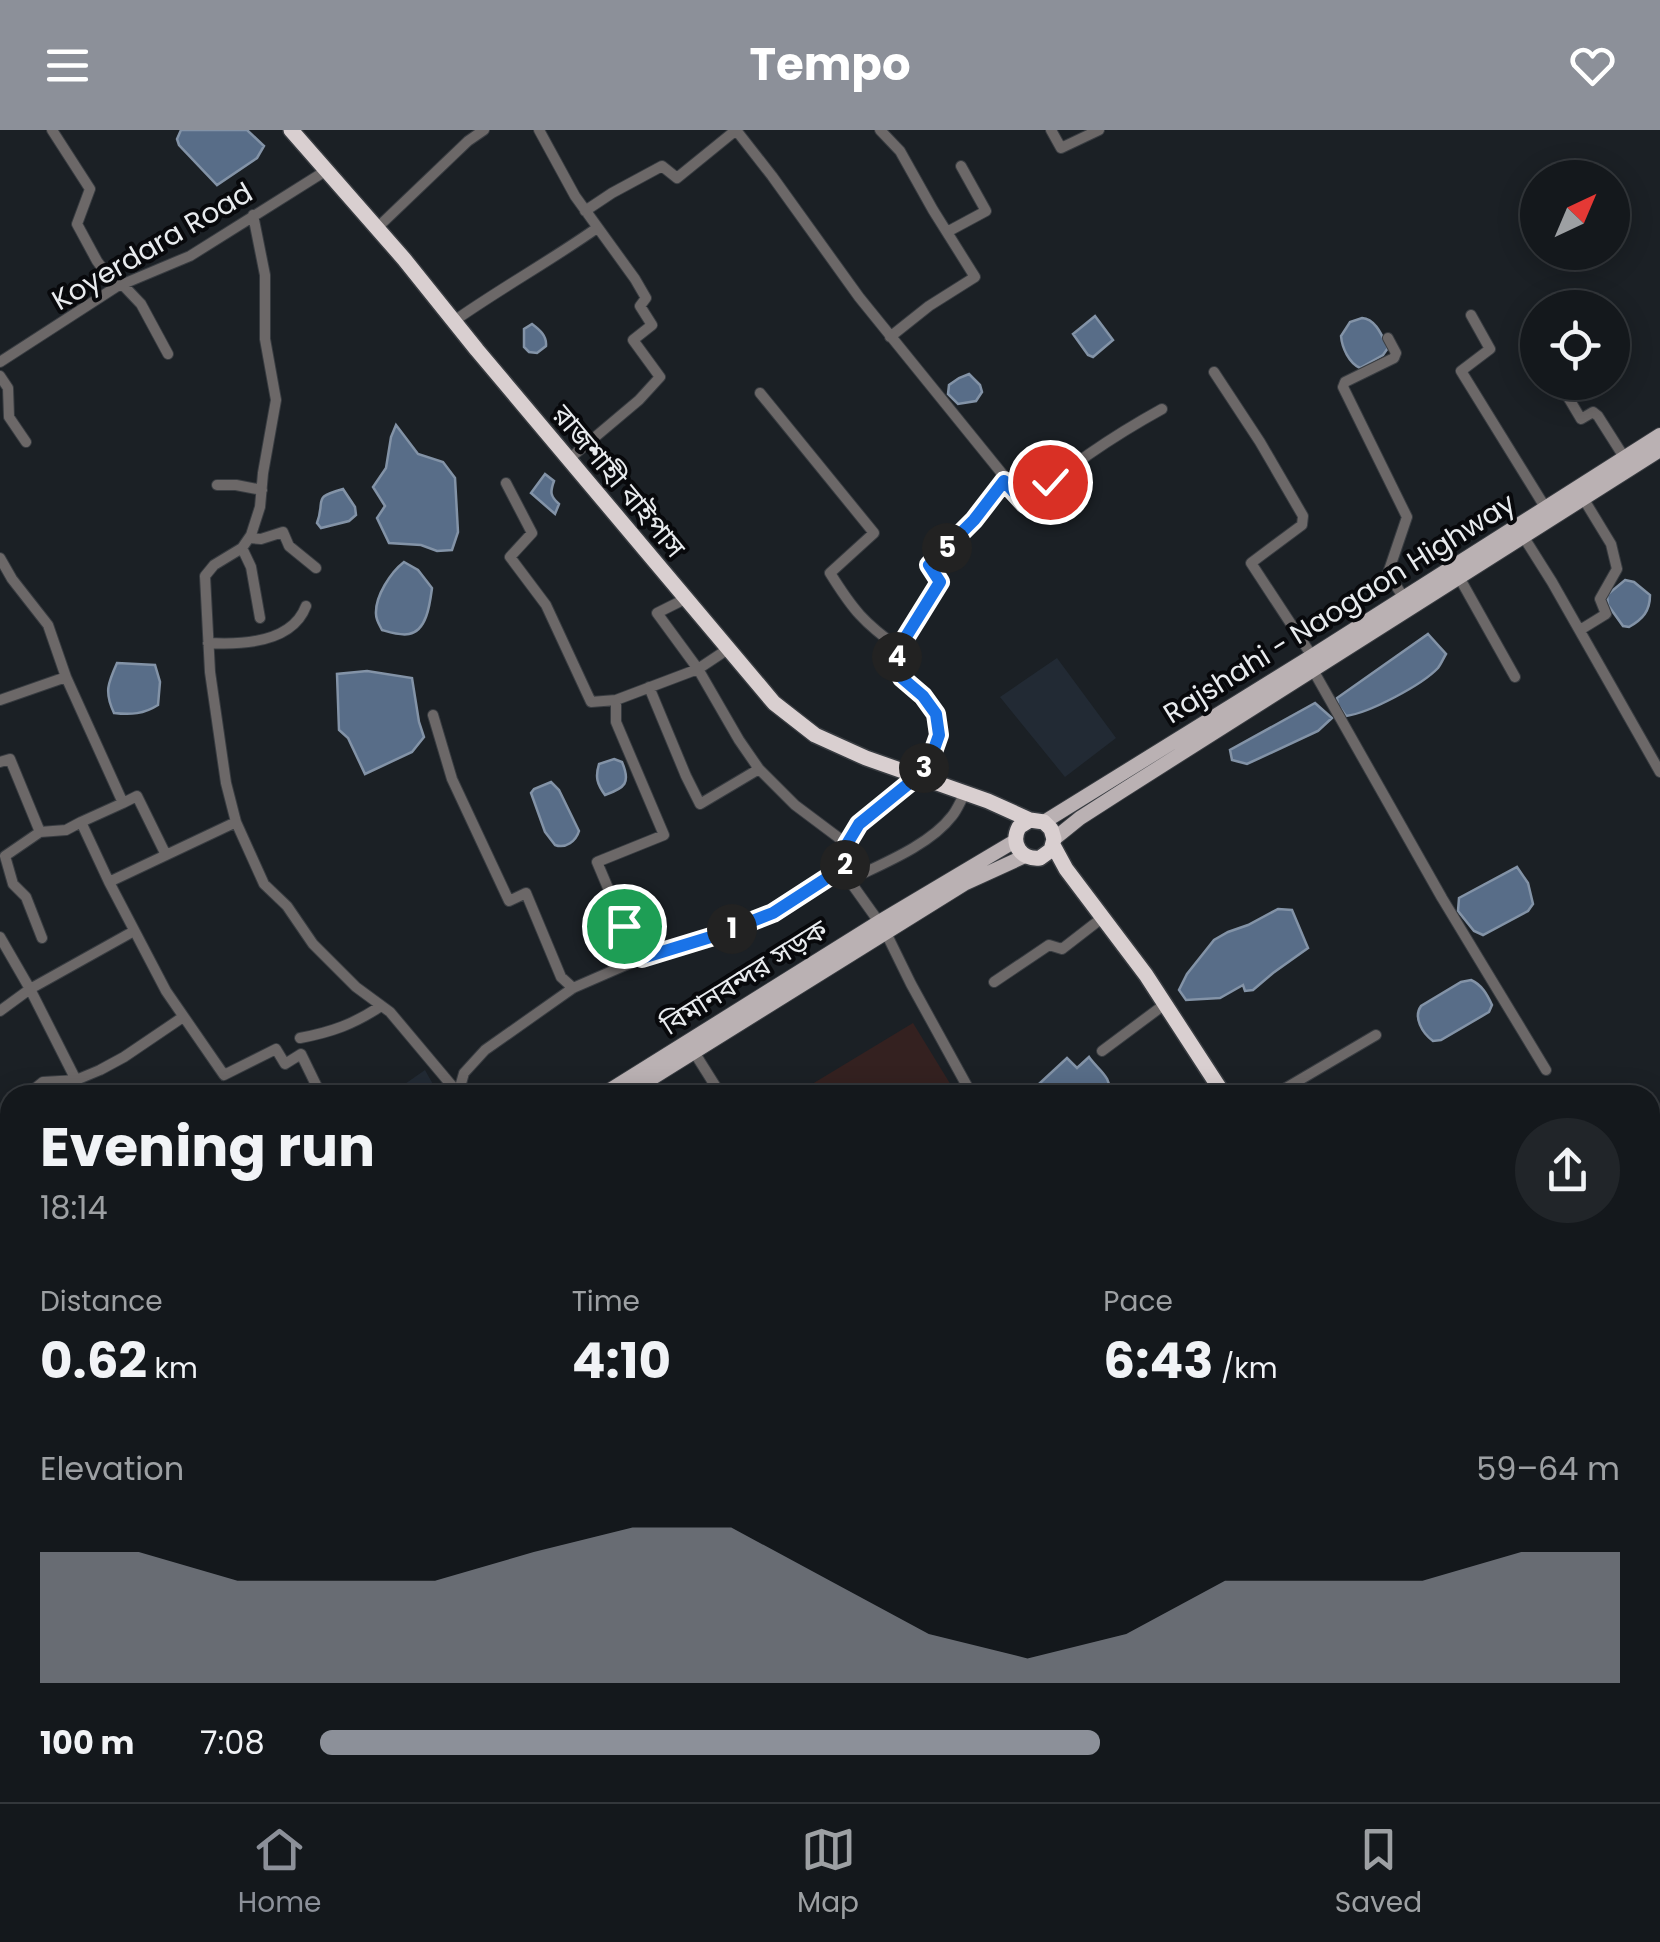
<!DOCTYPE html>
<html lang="en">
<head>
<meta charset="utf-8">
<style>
  :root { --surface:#14181c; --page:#212529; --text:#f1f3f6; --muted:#9da0a3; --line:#33373b; --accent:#8c9099 }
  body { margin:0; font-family:Poppins,"Noto Sans Bengali",sans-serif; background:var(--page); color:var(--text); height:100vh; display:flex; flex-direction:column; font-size:38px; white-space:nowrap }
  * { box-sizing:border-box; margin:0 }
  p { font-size:32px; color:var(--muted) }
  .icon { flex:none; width:55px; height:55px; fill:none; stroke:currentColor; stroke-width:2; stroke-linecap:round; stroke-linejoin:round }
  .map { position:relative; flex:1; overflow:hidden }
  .panel { position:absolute; left:0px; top:955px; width:1660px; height:718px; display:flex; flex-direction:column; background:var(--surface); border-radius:30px 30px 0 0; box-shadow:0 5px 25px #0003,0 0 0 2px var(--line) }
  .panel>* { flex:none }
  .needle { width:65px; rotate:44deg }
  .buttons { position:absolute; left:1520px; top:30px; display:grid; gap:20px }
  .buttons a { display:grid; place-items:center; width:110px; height:110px; border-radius:50%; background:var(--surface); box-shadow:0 5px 25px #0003,0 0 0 2px var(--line); font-size:50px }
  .pin { position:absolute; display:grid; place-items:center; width:85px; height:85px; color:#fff; margin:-42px; border:5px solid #fff; border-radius:50%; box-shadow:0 2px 10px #0007 }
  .km { position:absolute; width:50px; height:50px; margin:-25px; border-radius:50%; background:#222; color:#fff; font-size:28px; line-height:50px; text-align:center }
  .round { display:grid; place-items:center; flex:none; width:105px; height:105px; border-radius:52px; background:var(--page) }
  .headline { display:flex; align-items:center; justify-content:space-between; height:170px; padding:0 40px }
  h1 { font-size:55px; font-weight:700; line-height:75px }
  .figures { display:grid; grid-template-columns:repeat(3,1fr); gap:15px; height:170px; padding:10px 40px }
  .figures div { display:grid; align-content:center }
  .figures b { font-size:50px; font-weight:700 }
  .figures small { font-size:28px; font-weight:400 }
  .figures p { font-size:28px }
  .chart { height:280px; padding:20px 40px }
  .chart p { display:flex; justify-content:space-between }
  .chart svg { width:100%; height:180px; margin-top:10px; fill:var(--accent); opacity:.7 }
  ul { padding:0 40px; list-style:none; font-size:32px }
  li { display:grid; grid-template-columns:160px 120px 1fr; align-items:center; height:75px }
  li i { height:25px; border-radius:12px; background:var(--accent) }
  header { display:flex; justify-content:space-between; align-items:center; height:130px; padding:0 40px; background:var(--accent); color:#fff; font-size:45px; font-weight:700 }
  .tabs { display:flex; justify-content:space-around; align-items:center; height:140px; border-top:2px solid var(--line); background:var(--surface); font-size:28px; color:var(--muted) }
  .tabs a { display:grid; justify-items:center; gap:5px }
  .tabs .current { color:var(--accent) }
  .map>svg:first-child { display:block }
  .industrial { fill:#342120 }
  .built { fill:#222a34 }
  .green { fill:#2d4134 }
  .water { fill:#586d88; stroke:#8393a7; stroke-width:2.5 }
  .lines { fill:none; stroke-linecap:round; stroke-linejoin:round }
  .minor-casing { stroke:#383c41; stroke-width:12 }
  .major-casing { stroke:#383c41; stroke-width:16 }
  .highway-casing { stroke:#383c41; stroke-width:18 }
  .minor { stroke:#6c6868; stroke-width:10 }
  .major { stroke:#bab1b3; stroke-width:14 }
  .highway { stroke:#d9cfd0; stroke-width:15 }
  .route-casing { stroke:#fff; stroke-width:20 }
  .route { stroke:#1a73e8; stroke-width:12 }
  .labels { text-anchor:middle; stroke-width:8; stroke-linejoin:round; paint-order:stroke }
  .street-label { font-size:28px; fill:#e8ebee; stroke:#08090c }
</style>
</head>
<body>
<header><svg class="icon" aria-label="menu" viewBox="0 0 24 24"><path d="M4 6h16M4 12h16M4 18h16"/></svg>Tempo<svg class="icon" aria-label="heart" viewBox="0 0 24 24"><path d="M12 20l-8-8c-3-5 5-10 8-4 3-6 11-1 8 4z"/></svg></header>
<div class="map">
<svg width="1660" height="1672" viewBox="0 0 1660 1672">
  <rect width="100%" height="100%" fill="#1b2025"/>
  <!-- industrial -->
  <path class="industrial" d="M 913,893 L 957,965 L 794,965 Z"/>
  <!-- built -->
  <path class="built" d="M 1057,528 L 1116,608 L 1065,647 L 1000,567 Z
    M 425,940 L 439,965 L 389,965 Z"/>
  <!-- green -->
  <path class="green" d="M 0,1162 L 10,1178 L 10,1279 L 0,1286 Z"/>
  <!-- water -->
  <path class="water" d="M 181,0 L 247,0 L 264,16 L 257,28 L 217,55 L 179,15 L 177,9 Z
    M 1095,186 L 1113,210 L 1093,227 L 1088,225 L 1073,204 Z
    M 1362,188 C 1376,189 1382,206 1388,218 L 1383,225 L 1360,238 C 1349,233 1342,218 1341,206 L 1350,192 Z
    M 532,194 C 540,200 547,206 546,216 L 537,223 L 529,222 L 524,217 L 524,199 Z
    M 969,244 L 980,255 L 982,262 L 976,271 L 958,274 L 948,264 L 949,255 L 959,248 Z
    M 396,295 L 418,324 L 443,332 L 455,348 L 458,402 L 452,420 L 437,421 L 421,415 L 389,413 L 377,388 L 385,376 L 373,357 L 386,338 L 391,307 Z
    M 545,344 L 554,351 C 550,362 550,366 559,374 L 555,384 L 531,363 Z
    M 343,359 L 355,377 L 356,385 L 349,391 L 321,398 L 317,393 C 326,369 311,368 343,359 Z
    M 404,432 L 418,440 L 432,458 C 430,473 427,501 409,504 C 401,506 389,502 382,500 C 379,494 376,490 376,484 C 375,466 391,442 404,432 Z
    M 1625,450 L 1634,452 L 1650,465 C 1650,481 1643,489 1629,497 L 1623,496 L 1608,475 L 1607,465 Z
    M 1428,504 L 1446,524 C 1443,529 1441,534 1438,538 C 1422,555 1369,583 1346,586 L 1338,575 L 1337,568 Z
    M 117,533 L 155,535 L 160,552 L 158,575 C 144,584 131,585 114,583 C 104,562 108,553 117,533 Z
    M 367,541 L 412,548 L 419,592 L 424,607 L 412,622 L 365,644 L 348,608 L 339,600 L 337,544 Z
    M 1315,573 L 1332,588 L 1318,601 L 1247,634 L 1232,630 L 1230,620 Z
    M 614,629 L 622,632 C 631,653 625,658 605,665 C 597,654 595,647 599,634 Z
    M 551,652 L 559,660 L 579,701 C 576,711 566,719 555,715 L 545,702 L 531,663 L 534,659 Z
    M 1517,737 L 1528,753 L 1533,774 L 1528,781 L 1483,805 L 1474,801 L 1458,781 L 1459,768 Z
    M 1278,779 L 1292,780 L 1308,818 L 1273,843 L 1253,860 L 1245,861 L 1243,855 L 1220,868 L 1186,870 L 1179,860 L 1187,844 L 1214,810 L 1228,802 L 1248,795 Z
    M 1471,850 C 1482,855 1487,864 1492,875 L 1489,882 L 1441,910 L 1433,911 C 1422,903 1413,887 1421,876 L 1461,852 Z
    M 1089,927 C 1098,940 1113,947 1109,965 L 1027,965 L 1067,928 L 1077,938 Z
    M 1098,1663 L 1209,1663 L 1216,1672 L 1099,1672 Z"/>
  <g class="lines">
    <!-- minor casing -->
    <g class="minor-casing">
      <path id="minor" d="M 52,0 L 90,59 L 77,94 L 97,131 L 116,157
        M 539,0 L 575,66 L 635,149 L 646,168 L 640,176 L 652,195 L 633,210 L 660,247 L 639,270 L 569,329
        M 736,0 L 772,46 L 859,167 L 1004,346 C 1001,369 948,417 929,435 L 940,452 L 899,518 L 895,535 L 902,548 L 923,566 L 936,584 L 939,605 L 933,622 L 918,647 L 859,694 L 847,714 L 844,737 L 849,750 L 879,792
        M 880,0 L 900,21 L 933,80 L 975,147 L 929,176 L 890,207
        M 1051,0 L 1061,18 L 1099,0
        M 585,81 L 612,63 L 662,36 L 677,48 L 736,0
        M 253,85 L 265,145 L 265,209 L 276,270 L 263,343 L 260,377 L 251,405 L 242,418 L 214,435 L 205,446 L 210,542 L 226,653 L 236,692 L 264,754 L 287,776 L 313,814 L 356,857 L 390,882 L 458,963
        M 377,98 L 468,11 L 484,0
        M 947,102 L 986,81 L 961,36
        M 122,154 L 141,174 L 168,224
        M 1471,185 L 1490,219 L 1461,241 L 1545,377
        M 454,191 C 501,158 550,131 597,98
        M 1527,200 L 1538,218
        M 1388,208 L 1396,223 L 1394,228 L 1345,252 L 1343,257 L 1407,387 L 1388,443 L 1407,473
        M 0,232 L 116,157 L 190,126 L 327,40
        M 1214,242 L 1260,312 L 1303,386 L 1302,395 L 1251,433 L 1312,526
        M 0,246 L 8,258 L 9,287 L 26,312
        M 1559,252 L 1581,289 L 1593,282 L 1598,286 L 1624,327
        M 760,263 L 874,403 L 830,443 C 853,480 864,493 899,518
        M 1004,351 L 1025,374 C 1066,338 1113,306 1162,279
        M 506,353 L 532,403 L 510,427 L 546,475 L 591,572 L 616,570
        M 217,355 L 236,355 L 262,360
        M 1523,406 L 1552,452 L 1660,642
        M 249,408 L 261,409 L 283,402 L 289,416 L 316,438
        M 242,418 L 251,437 L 260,488
        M 0,428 L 12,449 L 48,495 L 66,547
        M 1459,447 L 1515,547
        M 685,469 L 657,483 L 698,539 L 739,610 L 759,639 L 795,675 L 847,714
        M 1580,500 L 1606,484 L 1600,469 L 1617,439 L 1611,414 L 1583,368
        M 208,513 C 242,515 292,513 306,476
        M 1313,540 L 1442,768 L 1546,940
        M 649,557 L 686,646 L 700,674 L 759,639
        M 0,570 L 66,547 L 123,673 L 137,666 L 166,725
        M 433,585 L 452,649 L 509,771 L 526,763 L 561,847 L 573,858
        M 0,632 L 10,629 L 40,702 L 66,700 L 81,692 L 109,752
        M 81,692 L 123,673
        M 236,692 L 109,752 L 166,861 L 224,945 L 276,919 L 285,934 L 301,924 L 321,965
        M 40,702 L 5,726 L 13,754 L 26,767 L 42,808
        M 849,750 C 882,734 930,715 952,686 C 957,680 960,672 964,665
        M 886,803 L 911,854 L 972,965
        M 0,807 L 30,859 L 0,881
        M 642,828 L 624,796 L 597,732 L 664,705 L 616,592 L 616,570 L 698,539 L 728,519
        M 994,852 L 1049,815 L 1062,819 L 1102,788
        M 300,908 C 332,902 354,894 381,876
        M 1102,921 L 1165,874
        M 694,922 L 721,965
        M 76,950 L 30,859 L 134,801
        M 458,964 L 464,943 L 485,920 L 573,858 L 642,828 L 714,806 L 773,783 L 844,737
        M 27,965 L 43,952 L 76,950 L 100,940 L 124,927 L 183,887
        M 1274,965 L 1376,905
        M 0,988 L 10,978
        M 1650,1165 L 1660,1162
        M 0,1394 L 10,1388
        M 0,1426 L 10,1441
        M 1650,1489 L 1660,1482
        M 0,1563 L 10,1580
        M 338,1662 L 342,1672
        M 396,1662 L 400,1672
        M 596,1662 L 604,1672
        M 705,1662 L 712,1672
        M 848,1662 L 856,1672
        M 921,1662 L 928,1672
        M 965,1662 L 972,1672
        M 1015,1662 L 1022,1672
        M 1419,1662 L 1418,1665 L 1429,1672
        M 805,1665 L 809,1662
        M 540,1666 L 541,1662
        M 30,1672 L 43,1667
        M 407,1672 L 423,1662
        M 673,1672 L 684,1662
        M 1441,1672 L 1450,1662
        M 1629,1672 L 1660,1659"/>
    </g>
    <!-- major casing -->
    <g class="major-casing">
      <path id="major" d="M 1044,692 L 1312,526 L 1660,305
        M 1054,709 L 1080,688 L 1122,661 L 1660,320
        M 602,965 L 879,792 L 1015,711
        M 625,965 L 964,754 L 1025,726
        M 0,1504 L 10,1492
        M 0,1525 L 10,1513
        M 1554,1672 L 1563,1662"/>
    </g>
    <!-- highway casing -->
    <g class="highway-casing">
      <path id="highway" d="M 291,0 L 404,129 L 477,220 L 774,573 L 815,605 L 866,628 L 988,671 L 1030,690 L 1044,692 L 1051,699 L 1054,709 L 1051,720 L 1040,728 C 1021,730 1010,714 1019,697 L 1030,690
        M 1053,715 L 1066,739 L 1146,845 L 1224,965
        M 1607,1662 L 1610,1672"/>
    </g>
    <!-- minor -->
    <use href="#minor" class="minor"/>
    <!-- major -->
    <use href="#major" class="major"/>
    <!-- highway -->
    <use href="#highway" class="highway"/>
  </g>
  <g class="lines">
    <!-- route casing -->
    <g class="route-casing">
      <path id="route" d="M 624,796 L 642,828 L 714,806 L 773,783 L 844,737 L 847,714 L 859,694 L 918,646 L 933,622 L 939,605 L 936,584 L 923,566 L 902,548 L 895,535 L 899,518 L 940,452 L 929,435 L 974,390 L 1004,351 L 1025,374 L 1050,352"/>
    </g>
    <!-- route -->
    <use href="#route" class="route"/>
  </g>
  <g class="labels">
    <!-- street labels -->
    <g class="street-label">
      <text transform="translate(152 116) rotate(-30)" y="10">Koyerdara Road</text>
      <text transform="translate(619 351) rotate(50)" y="10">রাজশাহী বাইপাস</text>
      <text transform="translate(1339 478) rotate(-32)" y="10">Rajshahi - Naogaon Highway</text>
      <text transform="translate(744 847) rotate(-32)" y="10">বিমানবন্দর সড়ক</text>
    </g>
  </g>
</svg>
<div class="buttons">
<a><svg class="needle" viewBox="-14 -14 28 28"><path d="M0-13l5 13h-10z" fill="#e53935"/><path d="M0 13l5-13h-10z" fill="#9da0a3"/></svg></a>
<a><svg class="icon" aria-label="locate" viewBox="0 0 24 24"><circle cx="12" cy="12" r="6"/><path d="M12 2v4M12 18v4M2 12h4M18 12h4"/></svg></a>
</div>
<div class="pin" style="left:624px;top:796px;background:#1e9e55"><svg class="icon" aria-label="arrive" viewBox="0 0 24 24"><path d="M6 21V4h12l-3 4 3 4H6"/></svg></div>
<div class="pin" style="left:1050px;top:352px;background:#d93025"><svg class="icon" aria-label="check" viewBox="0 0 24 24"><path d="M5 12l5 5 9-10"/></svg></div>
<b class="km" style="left:732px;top:799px">1</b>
<b class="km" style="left:845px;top:735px">2</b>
<b class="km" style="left:924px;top:638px">3</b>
<b class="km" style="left:897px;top:527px">4</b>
<b class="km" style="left:947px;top:418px">5</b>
<section class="panel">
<div class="headline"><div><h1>Evening run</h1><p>18:14</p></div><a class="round"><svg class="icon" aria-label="share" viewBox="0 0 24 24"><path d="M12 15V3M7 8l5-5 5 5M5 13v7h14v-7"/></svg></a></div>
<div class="figures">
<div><p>Distance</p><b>0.62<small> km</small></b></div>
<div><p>Time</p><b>4:10</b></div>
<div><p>Pace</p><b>6:43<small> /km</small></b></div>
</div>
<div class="chart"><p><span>Elevation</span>59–64 m</p>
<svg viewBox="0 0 160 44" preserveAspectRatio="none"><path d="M0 44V12L10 12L20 19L30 19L40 19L50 12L60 6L70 6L80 19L90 32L100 38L110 32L120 19L130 19L140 19L150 12L160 12V44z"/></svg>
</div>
<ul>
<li><b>100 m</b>7:08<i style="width:60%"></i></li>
</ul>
</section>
</div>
<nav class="tabs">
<a class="current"><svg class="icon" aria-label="home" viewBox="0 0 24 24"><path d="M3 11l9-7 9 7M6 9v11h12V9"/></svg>Home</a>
<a><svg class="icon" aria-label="map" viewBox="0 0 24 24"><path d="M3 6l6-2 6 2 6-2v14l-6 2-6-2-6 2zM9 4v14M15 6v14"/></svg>Map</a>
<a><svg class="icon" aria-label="saved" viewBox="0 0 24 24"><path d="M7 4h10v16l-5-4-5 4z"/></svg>Saved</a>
</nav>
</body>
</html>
